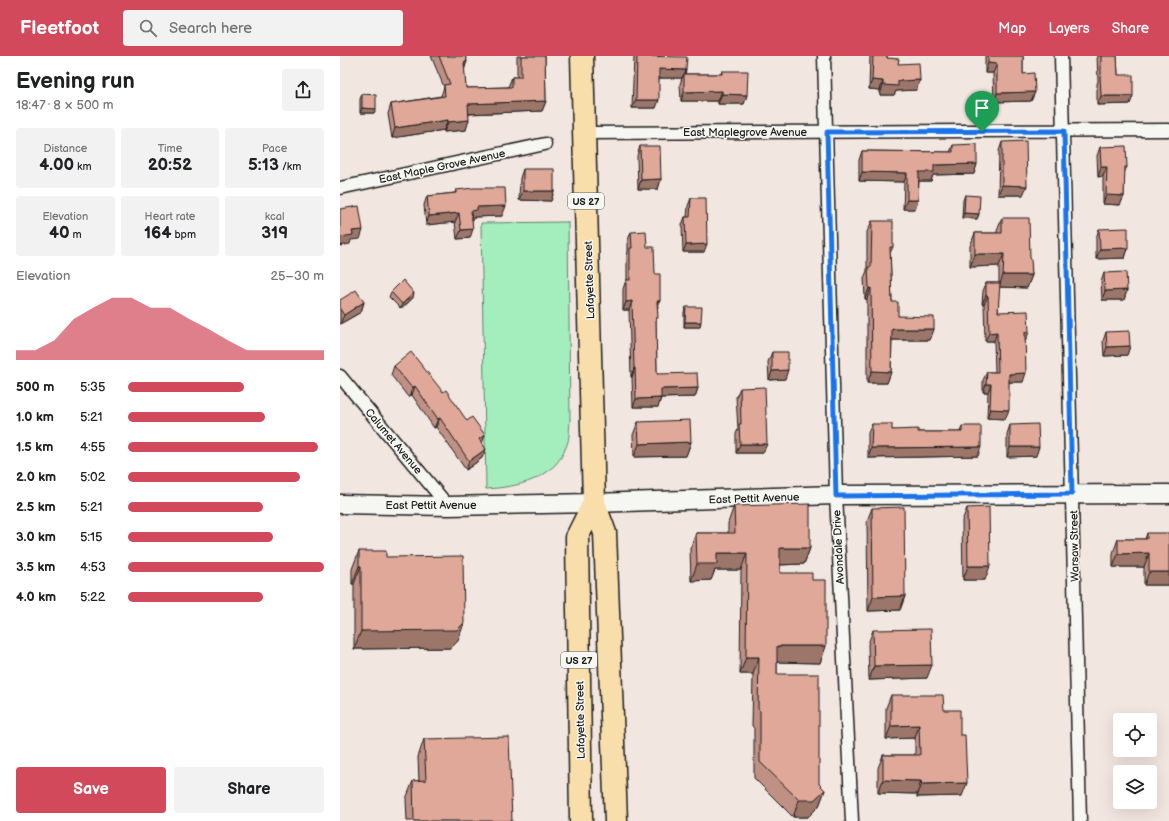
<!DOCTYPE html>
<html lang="en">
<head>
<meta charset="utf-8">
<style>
  :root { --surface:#fff; --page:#f2f2f2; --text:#202124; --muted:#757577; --accent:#d1495b }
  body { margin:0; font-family:"Balsamiq Sans",sans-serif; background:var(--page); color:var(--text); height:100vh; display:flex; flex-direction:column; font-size:15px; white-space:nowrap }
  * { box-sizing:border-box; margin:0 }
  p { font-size:13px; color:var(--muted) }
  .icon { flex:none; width:22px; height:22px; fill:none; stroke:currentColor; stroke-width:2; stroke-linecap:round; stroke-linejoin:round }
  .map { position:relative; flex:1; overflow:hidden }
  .panel { display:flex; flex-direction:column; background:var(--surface); width:340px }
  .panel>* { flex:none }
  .fabs { position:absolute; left:773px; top:657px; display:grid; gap:8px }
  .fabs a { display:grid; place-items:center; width:44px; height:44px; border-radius:4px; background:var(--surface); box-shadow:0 4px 16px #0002; font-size:20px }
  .pin { position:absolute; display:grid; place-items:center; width:34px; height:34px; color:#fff; margin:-41px -17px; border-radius:50% 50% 50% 0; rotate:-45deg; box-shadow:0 0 4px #0007 }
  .pin .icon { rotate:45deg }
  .round { display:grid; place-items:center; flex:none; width:42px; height:42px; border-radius:4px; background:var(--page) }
  .head { display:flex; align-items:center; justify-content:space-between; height:68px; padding:0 16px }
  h1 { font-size:22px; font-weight:800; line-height:30px }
  .figures { display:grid; grid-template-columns:repeat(3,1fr); gap:6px; height:68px; padding:4px 16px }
  .figures div { display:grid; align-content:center; border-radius:4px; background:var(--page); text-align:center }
  .figures b { font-size:17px; font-weight:800 }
  .figures small { font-size:11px; font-weight:400 }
  .figures p { font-size:11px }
  .chart { height:112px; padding:8px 16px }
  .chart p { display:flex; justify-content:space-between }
  .chart svg { width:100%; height:72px; margin-top:4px; fill:var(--accent); opacity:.7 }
  .action { display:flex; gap:8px; margin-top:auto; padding:8px 16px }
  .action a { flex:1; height:46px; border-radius:4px; background:var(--accent); color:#fff; font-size:16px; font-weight:800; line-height:46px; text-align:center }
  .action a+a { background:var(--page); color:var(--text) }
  ul { padding:0 16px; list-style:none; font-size:13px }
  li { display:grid; grid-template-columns:64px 48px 1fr; align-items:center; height:30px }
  li i { height:10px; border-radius:5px; background:var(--accent) }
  header { display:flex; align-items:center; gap:24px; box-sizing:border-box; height:56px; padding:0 20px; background:var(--accent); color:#fff }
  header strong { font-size:19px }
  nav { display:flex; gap:22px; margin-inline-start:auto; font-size:14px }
  .search { width:280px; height:36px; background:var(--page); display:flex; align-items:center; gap:10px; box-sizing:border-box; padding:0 14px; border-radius:4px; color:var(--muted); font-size:15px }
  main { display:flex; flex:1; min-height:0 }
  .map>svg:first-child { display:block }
  .green { fill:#a4edbc; stroke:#60846c }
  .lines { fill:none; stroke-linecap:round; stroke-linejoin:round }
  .street-casing { stroke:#1c1c1c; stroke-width:15 }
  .secondary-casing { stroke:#1c1c1c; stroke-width:21 }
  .highway-casing { stroke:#1c1c1c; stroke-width:25 }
  .street { stroke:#f6f6f2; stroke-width:12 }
  .secondary { stroke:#f6f6f2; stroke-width:18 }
  .highway { stroke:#f8deab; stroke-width:22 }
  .wall { fill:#c19084; stroke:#1c1c1c }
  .shaded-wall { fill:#9d766b; stroke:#1c1c1c }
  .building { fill:#e0a899; stroke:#1c1c1c }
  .route-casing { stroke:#fff; stroke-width:8 }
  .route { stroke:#1a73e8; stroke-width:5 }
  .labels { text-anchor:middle; stroke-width:3; stroke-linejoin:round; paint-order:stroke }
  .shield { fill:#f6f6f2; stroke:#5d5d5c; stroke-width:1 }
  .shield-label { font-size:10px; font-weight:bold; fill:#1c1c1c }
  .street-label { font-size:11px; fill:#1c1c1c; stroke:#f6f6f2 }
</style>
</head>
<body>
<header>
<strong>Fleetfoot</strong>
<div class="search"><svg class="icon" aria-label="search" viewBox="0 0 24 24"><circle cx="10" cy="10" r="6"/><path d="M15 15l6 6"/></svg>Search here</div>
<nav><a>Map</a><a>Layers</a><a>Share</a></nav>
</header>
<main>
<section class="panel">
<div class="head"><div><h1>Evening run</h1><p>18:47 · 8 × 500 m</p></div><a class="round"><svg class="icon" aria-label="share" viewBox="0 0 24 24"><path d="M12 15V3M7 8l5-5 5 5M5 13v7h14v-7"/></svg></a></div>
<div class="figures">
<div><p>Distance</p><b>4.00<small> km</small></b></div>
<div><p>Time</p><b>20:52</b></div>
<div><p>Pace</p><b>5:13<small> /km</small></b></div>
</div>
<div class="figures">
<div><p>Elevation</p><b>40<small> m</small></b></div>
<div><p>Heart rate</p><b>164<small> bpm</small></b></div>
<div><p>kcal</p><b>319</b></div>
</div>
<div class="chart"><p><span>Elevation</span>25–30 m</p>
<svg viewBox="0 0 160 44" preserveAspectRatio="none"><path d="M0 44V38L10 38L20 32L30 19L40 12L50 6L60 6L70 12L80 12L90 19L100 25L110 32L120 38L130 38L140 38L150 38L160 38V44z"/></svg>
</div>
<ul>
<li><b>500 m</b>5:35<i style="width:59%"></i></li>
<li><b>1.0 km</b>5:21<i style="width:70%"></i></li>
<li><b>1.5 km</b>4:55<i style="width:97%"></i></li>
<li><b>2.0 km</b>5:02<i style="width:88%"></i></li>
<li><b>2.5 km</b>5:21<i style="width:69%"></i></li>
<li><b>3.0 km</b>5:15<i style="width:74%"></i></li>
<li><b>3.5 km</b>4:53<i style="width:100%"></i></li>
<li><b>4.0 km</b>5:22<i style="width:69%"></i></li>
</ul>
<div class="action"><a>Save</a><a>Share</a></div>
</section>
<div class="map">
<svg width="829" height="765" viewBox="0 0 829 765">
  <rect width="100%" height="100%" fill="#f2e6e0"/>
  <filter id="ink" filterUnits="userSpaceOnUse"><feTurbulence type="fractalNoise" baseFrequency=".025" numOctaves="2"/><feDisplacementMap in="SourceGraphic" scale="8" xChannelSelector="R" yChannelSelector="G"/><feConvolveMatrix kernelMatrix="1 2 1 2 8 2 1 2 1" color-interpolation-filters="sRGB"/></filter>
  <g filter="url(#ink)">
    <!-- green -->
    <path class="green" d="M 228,166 L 230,364 C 229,373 230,383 226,391 C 214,424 177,431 146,433 L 141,167 Z"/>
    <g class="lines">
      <!-- street casing -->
      <g class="street-casing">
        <path id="street" d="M 484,0 L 496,439 L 512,765
          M 721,0 L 740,765
          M 245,77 L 829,74
          M 0,132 L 205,88
          M 0,320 L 108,450"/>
      </g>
      <!-- secondary casing -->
      <g class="secondary-casing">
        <path id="secondary" d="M 0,448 L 108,450 L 254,447 L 496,439 L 829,438"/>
      </g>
      <!-- highway casing -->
      <g class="highway-casing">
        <path id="highway" d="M 242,0 L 254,447 L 265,477 L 276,765
          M 241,765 L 237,481 L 254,447"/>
      </g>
      <!-- street -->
      <use href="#street" class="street"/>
      <!-- secondary -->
      <use href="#secondary" class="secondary"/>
      <!-- highway -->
      <use href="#highway" class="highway"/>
    </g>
    <!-- wall -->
    <path class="wall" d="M 91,0 L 125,0 L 127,5 L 124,13 L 126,32 L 168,31 L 172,21 L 177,21 L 177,0 L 205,0 L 206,45 L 202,55 L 129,58 L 126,74 L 104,76 L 104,74 L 52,82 L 48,58 L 51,48 L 101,40 L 104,31 Z
      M 294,0 L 321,0 L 321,1 L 346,14 L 345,18 L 381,18 L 382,15 L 407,39 L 404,48 L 378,48 L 378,45 L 341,45 L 340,28 L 342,22 L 319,22 L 316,52 L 292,52 Z
      M 530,0 L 547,0 L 547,2 L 558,8 L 580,24 L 576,34 L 556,35 L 554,39 L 540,39 L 540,34 L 529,33 Z
      M 645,0 L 683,0 L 683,18 L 695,36 L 691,45 L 654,46 L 653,17 L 645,17 Z
      M 757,0 L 777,0 L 778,19 L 790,48 L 757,49 L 757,28 L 758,25 Z
      M 22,38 L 36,53 L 34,57 L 20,57 L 20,43 Z
      M 662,86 L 683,139 L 658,139 L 659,95 Z
      M 613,89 L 637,108 L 634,118 L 593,119 L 591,125 L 579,125 L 578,144 L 575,153 L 563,153 L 564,126 L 519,125 L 519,104 L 522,95 L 610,96 Z
      M 300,90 L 321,123 L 318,133 L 298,133 L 297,100 Z
      M 760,91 L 787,111 L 784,117 L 784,140 L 780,149 L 763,148 L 763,120 L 758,121 L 757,100 Z
      M 183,113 L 214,135 L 211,145 L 179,144 L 180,122 Z
      M 116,134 L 162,160 L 134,161 L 134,163 L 132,163 L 130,182 L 117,183 L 115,166 L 86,169 L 84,149 L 87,140 L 115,137 Z
      M 625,139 L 639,158 L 637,163 L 622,162 L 623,144 Z
      M 351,142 L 364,196 L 343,196 L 342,169 L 345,161 L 347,161 L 348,150 Z
      M 662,162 L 690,202 L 692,219 L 687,232 L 659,231 L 658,256 L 686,284 L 685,284 L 683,326 L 669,326 L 665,363 L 647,362 L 648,336 L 643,336 L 643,324 L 647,316 L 655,316 L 654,285 L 645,285 L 644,248 L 642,248 L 643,235 L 646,227 L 659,227 L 659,210 L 630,211 L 630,190 L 635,177 L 657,177 L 657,175 Z
      M 532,165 L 553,191 L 550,197 L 552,246 L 558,260 L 594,273 L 590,284 L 552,284 L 551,316 L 547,327 L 527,327 L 527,243 L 525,243 L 524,222 L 527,215 L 527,176 Z
      M 759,173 L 788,192 L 785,202 L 756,203 L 756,182 Z
      M 291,176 L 307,191 L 315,218 L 320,245 L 317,253 L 316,266 L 317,318 L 358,332 L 355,341 L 321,342 L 318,351 L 293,351 L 292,321 L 291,321 L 289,254 L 283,254 L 283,233 L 286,224 L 287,224 L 287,200 L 288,195 L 288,184 Z
      M 764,217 L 787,234 L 784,244 L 762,244 L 761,226 Z
      M 51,236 L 73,242 L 61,253 L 49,241 Z
      M 0,244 L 24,246 L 21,256 L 0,268 Z
      M 346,251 L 360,271 L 344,271 L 344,256 Z
      M 766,276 L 790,290 L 787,299 L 764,300 L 763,285 Z
      M 432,296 L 445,323 L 429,324 L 428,306 Z
      M 54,310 L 142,388 L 142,402 L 126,414 L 96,371 L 94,372 L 72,339 L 69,342 L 51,319 Z
      M 400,332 L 423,397 L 396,397 L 396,378 L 398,373 L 396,341 Z
      M 298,366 L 351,386 L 346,400 L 294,401 L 293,379 Z
      M 532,368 L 552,374 L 578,376 L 620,376 L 622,370 L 638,400 L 528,402 L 528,377 Z
      M 670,369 L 696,400 L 667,401 L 667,378 Z
      M 394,450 L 470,492 L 464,508 L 440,509 L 440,517 L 472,524 L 486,590 L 480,607 L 437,606 L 437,618 L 479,728 L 485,734 L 479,750 L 468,761 L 453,761 L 414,722 L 414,672 L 412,670 L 413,618 L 400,618 L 401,514 L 375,514 L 371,524 L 351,525 L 350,493 L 356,477 L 388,477 L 388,467 Z
      M 532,452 L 565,540 L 560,554 L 528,555 L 527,465 Z
      M 627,452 L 645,524 L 623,524 L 622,465 Z
      M 807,477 L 829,529 L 804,529 L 804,511 L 773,511 L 773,497 L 778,483 L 805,483 Z
      M 19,495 L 46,501 L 118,585 L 111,592 L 14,593 L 14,528 L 12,528 L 12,513 Z
      M 533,574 L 587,622 L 529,624 L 528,588 Z
      M 551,639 L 604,654 L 620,679 L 622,740 L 577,741 L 577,738 L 538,737 L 538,712 L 543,699 L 575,699 L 575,682 L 546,683 L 546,652 Z
      M 84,683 L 172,765 L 67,765 L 66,743 L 73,725 L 79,725 L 78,701 Z"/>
    <!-- shaded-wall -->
    <path class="shaded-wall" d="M 127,5 L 124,15 L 124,7 Z
      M 648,7 L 657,8 L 653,17 L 645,17 Z
      M 319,13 L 346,14 L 344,21 L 344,18 L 342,22 L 316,22 Z
      M 532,24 L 543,25 L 540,34 L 529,33 Z
      M 580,24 L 576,34 L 556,35 L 554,39 L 540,39 L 543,29 L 558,25 Z
      M 382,35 L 378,45 L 341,45 L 344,36 Z
      M 695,36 L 691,45 L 654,46 L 657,37 Z
      M 382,38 L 407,39 L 404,48 L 378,48 Z
      M 761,40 L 793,40 L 790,48 L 757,49 Z
      M 296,44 L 319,44 L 316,52 L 292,52 Z
      M 206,45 L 202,55 L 124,58 L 128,48 Z
      M 22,52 L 36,53 L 34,57 L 20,57 Z
      M 108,64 L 104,74 L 52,82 L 55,72 Z
      M 129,64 L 126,74 L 104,76 L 108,66 Z
      M 637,108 L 634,118 L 593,119 L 591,125 L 576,125 L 579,116 L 594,109 Z
      M 761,111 L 767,111 L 763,120 L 758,121 Z
      M 522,116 L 567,117 L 564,126 L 519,125 Z
      M 321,123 L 318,133 L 298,133 L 301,124 Z
      M 662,129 L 687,130 L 683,139 L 658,139 Z
      M 183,135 L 214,135 L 211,145 L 179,144 Z
      M 766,139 L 784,140 L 780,149 L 763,148 Z
      M 567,144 L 578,144 L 575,153 L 563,153 Z
      M 166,150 L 162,160 L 134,161 L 134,163 L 127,164 L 131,155 L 137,151 Z
      M 119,157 L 115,166 L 86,169 L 89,160 Z
      M 624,157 L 639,158 L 637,163 L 622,162 Z
      M 133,173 L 130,182 L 117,183 L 121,174 Z
      M 23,174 L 20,183 L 11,184 L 10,188 L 0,190 L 0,181 L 12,175 Z
      M 367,188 L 364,196 L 343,196 L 346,189 Z
      M 788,192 L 785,202 L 756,203 L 760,193 Z
      M 635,198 L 664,198 L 659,210 L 630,211 Z
      M 663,219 L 692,219 L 687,232 L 659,231 Z
      M 529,232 L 531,232 L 527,243 L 525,243 Z
      M 787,234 L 784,244 L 762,244 L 765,235 Z
      M 74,237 L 73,242 L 61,253 L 62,248 Z
      M 646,239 L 648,240 L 644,248 L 642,248 Z
      M 292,245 L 289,254 L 283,254 L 286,246 Z
      M 317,245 L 320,245 L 317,253 Z
      M 24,246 L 21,256 L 0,268 L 4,259 Z
      M 345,266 L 361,266 L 360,271 L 344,271 Z
      M 552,273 L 594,273 L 590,284 L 548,284 Z
      M 657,276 L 654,285 L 645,285 L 649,277 Z
      M 685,276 L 689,276 L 686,284 L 682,284 Z
      M 790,290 L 787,299 L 764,300 L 767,291 Z
      M 294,312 L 295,312 L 292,321 L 291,321 Z
      M 448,314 L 445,323 L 429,324 L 432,315 Z
      M 532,315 L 551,316 L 547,327 L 527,327 Z
      M 686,317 L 683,326 L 666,326 L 669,318 Z
      M 646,328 L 651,328 L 648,336 L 643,336 Z
      M 75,330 L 72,339 L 69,342 L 72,332 Z
      M 358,332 L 355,341 L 318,342 L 321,333 Z
      M 321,342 L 318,351 L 293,351 L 296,343 Z
      M 650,353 L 669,354 L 665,363 L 647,362 Z
      M 100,362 L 96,371 L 94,372 L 98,363 Z
      M 145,379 L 142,388 L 139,383 Z
      M 351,386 L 346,400 L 294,401 L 299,388 Z
      M 400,388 L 427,388 L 423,397 L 396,397 Z
      M 641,391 L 638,400 L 528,402 L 531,392 Z
      M 670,391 L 699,391 L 696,400 L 667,401 Z
      M 146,393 L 142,402 L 126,414 L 129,405 Z
      M 440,492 L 470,492 L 464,508 L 434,509 Z
      M 377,497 L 407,497 L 401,514 L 375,514 L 371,524 L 351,525 L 357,508 Z
      M 809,497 L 804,511 L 773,511 L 778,498 Z
      M 19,510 L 21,510 L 14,528 L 12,528 Z
      M 628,510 L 650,510 L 645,524 L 623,524 Z
      M 809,516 L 829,516 L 829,529 L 804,529 Z
      M 565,540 L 560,554 L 528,555 L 533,541 Z
      M 124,567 L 118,585 L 111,592 L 14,593 L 21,575 Z
      M 437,590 L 486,590 L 480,607 L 431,606 Z
      M 406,601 L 419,601 L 413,618 L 400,618 Z
      M 592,609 L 587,622 L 529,624 L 534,610 Z
      M 579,669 L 575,682 L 546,683 L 551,670 Z
      M 543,724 L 581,725 L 577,738 L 538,737 Z
      M 627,727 L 622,740 L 577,741 L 582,728 Z
      M 485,734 L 479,750 L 468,761 L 453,761 L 459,744 Z"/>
    <!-- building -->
    <path class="building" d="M 99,0 L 125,0 L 127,5 L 124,7 L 126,32 L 172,31 L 172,21 L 181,21 L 181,0 L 205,0 L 206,45 L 128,48 L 129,64 L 108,66 L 108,64 L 55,72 L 51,48 L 105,40 L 104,29 L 110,28 Z
      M 297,0 L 347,1 L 346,14 L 319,13 L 319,44 L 296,44 Z
      M 533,0 L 547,0 L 547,2 L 559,3 L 558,8 L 579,7 L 580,24 L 558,25 L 558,30 L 543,29 L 543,25 L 532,24 Z
      M 648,0 L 683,0 L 683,18 L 694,17 L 695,36 L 657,37 L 657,8 L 648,7 Z
      M 761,0 L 777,0 L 778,19 L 793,19 L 793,40 L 761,40 L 760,20 L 761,19 Z
      M 382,15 L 408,15 L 407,39 L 382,38 L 382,35 L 344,36 L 344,18 L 382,18 Z
      M 22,38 L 36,39 L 36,53 L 22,52 Z
      M 686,85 L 687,130 L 662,129 L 662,86 Z
      M 637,88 L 637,108 L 594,109 L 594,116 L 579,116 L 578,144 L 567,144 L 567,117 L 522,116 L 522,95 L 613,96 L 613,89 Z
      M 300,90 L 320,90 L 321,123 L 301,124 Z
      M 786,90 L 787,111 L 785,111 L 784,140 L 766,139 L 767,111 L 761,111 L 760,91 Z
      M 183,113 L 214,113 L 214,135 L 183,135 Z
      M 134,132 L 165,132 L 166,150 L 137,151 L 137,154 L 131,155 L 133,173 L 121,174 L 119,157 L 89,160 L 87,140 L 116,137 L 116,134 Z
      M 625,139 L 640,140 L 639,158 L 624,157 Z
      M 351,142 L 366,142 L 367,188 L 346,189 L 345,161 L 350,161 Z
      M 19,150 L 23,174 L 12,175 L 13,179 L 0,181 L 0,153 Z
      M 662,162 L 689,162 L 690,202 L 691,203 L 692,219 L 663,219 L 664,198 L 635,198 L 635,177 L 662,177 Z
      M 532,165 L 553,165 L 553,191 L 550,191 L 552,246 L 558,246 L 558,260 L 594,261 L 594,273 L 552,273 L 551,316 L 532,315 L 531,232 L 529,232 L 528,211 L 531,211 Z
      M 788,172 L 788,192 L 760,193 L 759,173 Z
      M 306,175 L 307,191 L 314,191 L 315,218 L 320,218 L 320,245 L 317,245 L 318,262 L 316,262 L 317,318 L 357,317 L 358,332 L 321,333 L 321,342 L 296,343 L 295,312 L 294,312 L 292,245 L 286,246 L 286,224 L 290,224 L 290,192 L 292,192 L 291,176 Z
      M 786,216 L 787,234 L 765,235 L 764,217 Z
      M 63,224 L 74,237 L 62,248 L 51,236 Z
      M 646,227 L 660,227 L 658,256 L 688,255 L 689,276 L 685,276 L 686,317 L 669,318 L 669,354 L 650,353 L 651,328 L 646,328 L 647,316 L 658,316 L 657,276 L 649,277 L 648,240 L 646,239 Z
      M 16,234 L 24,246 L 4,259 L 0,253 L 0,244 Z
      M 346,251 L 362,251 L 361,266 L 345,266 Z
      M 789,275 L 790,290 L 767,291 L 766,276 Z
      M 71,296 L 103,336 L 106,334 L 127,365 L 132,361 L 145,379 L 139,383 L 146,393 L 129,405 L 100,362 L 98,363 L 75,330 L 72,332 L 54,310 Z
      M 432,296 L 448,296 L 448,314 L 432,315 Z
      M 425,331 L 427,388 L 400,388 L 399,368 L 401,368 L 400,332 Z
      M 350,364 L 351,386 L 299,388 L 298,366 Z
      M 532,368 L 552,368 L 552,374 L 578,373 L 578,376 L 622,376 L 622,370 L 641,370 L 641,391 L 531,392 Z
      M 698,368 L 699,391 L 670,391 L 670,369 Z
      M 470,448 L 470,492 L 440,492 L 440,517 L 472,517 L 472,524 L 486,524 L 486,590 L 437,590 L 437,618 L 479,618 L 479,728 L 485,734 L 474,744 L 459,744 L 420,706 L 420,655 L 418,653 L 419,601 L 406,601 L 407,497 L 377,497 L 377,508 L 357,508 L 356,477 L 395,477 L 394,450 Z
      M 564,451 L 565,540 L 533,541 L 532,452 Z
      M 649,451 L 650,510 L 628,510 L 627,452 Z
      M 807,477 L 829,477 L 829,516 L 809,516 L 809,497 L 778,498 L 778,483 L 807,483 Z
      M 19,495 L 46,495 L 46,501 L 123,500 L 124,567 L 117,574 L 21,575 L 21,510 L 19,510 Z
      M 591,573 L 592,609 L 534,610 L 533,574 Z
      M 551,639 L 603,639 L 604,654 L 620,654 L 620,679 L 625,679 L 627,727 L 582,728 L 581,725 L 543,724 L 543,699 L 580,699 L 579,669 L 551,670 Z
      M 169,681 L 172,765 L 74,765 L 73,725 L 86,724 L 84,683 Z"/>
  </g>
  <g class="lines" filter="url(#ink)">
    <!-- route casing -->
    <g class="route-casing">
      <path id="route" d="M 724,75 L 732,438 L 496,440 L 487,76 Z"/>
    </g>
    <!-- route -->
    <use href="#route" class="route"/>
  </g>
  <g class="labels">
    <!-- shield labels -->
    <g class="shield">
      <rect x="228" y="137" width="36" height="16" rx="3"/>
      <rect x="221" y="596" width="36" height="16" rx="3"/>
    </g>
    <g class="shield-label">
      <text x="246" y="149">US 27</text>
      <text x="239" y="608">US 27</text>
    </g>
    <!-- street labels -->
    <g class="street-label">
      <text x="405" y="80">East Maplegrove Avenue</text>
      <text transform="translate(102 110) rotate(-12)" y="4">East Maple Grove Avenue</text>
      <text transform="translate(249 224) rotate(-92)" y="4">Lafayette Street</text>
      <text transform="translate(54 385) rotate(50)" y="4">Calumet Avenue</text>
      <text transform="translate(414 442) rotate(-2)" y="4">East Pettit Avenue</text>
      <text x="91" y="453">East Pettit Avenue</text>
      <text transform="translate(734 490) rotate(-91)" y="4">Warsaw Street</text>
      <text transform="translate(498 491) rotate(-93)" y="4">Avondale Drive</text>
      <text transform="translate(240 664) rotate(-91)" y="4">Lafayette Street</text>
    </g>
  </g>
</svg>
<div class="fabs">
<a><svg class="icon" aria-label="locate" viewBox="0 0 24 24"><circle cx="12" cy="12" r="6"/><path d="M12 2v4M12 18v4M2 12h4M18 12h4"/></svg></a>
<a><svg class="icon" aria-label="layers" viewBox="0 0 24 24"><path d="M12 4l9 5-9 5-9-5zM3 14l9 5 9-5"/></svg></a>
</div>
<div class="pin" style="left:642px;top:76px;background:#1e9e55"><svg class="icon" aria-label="arrive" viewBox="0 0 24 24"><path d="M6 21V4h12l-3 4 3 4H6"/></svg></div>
</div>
</main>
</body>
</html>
